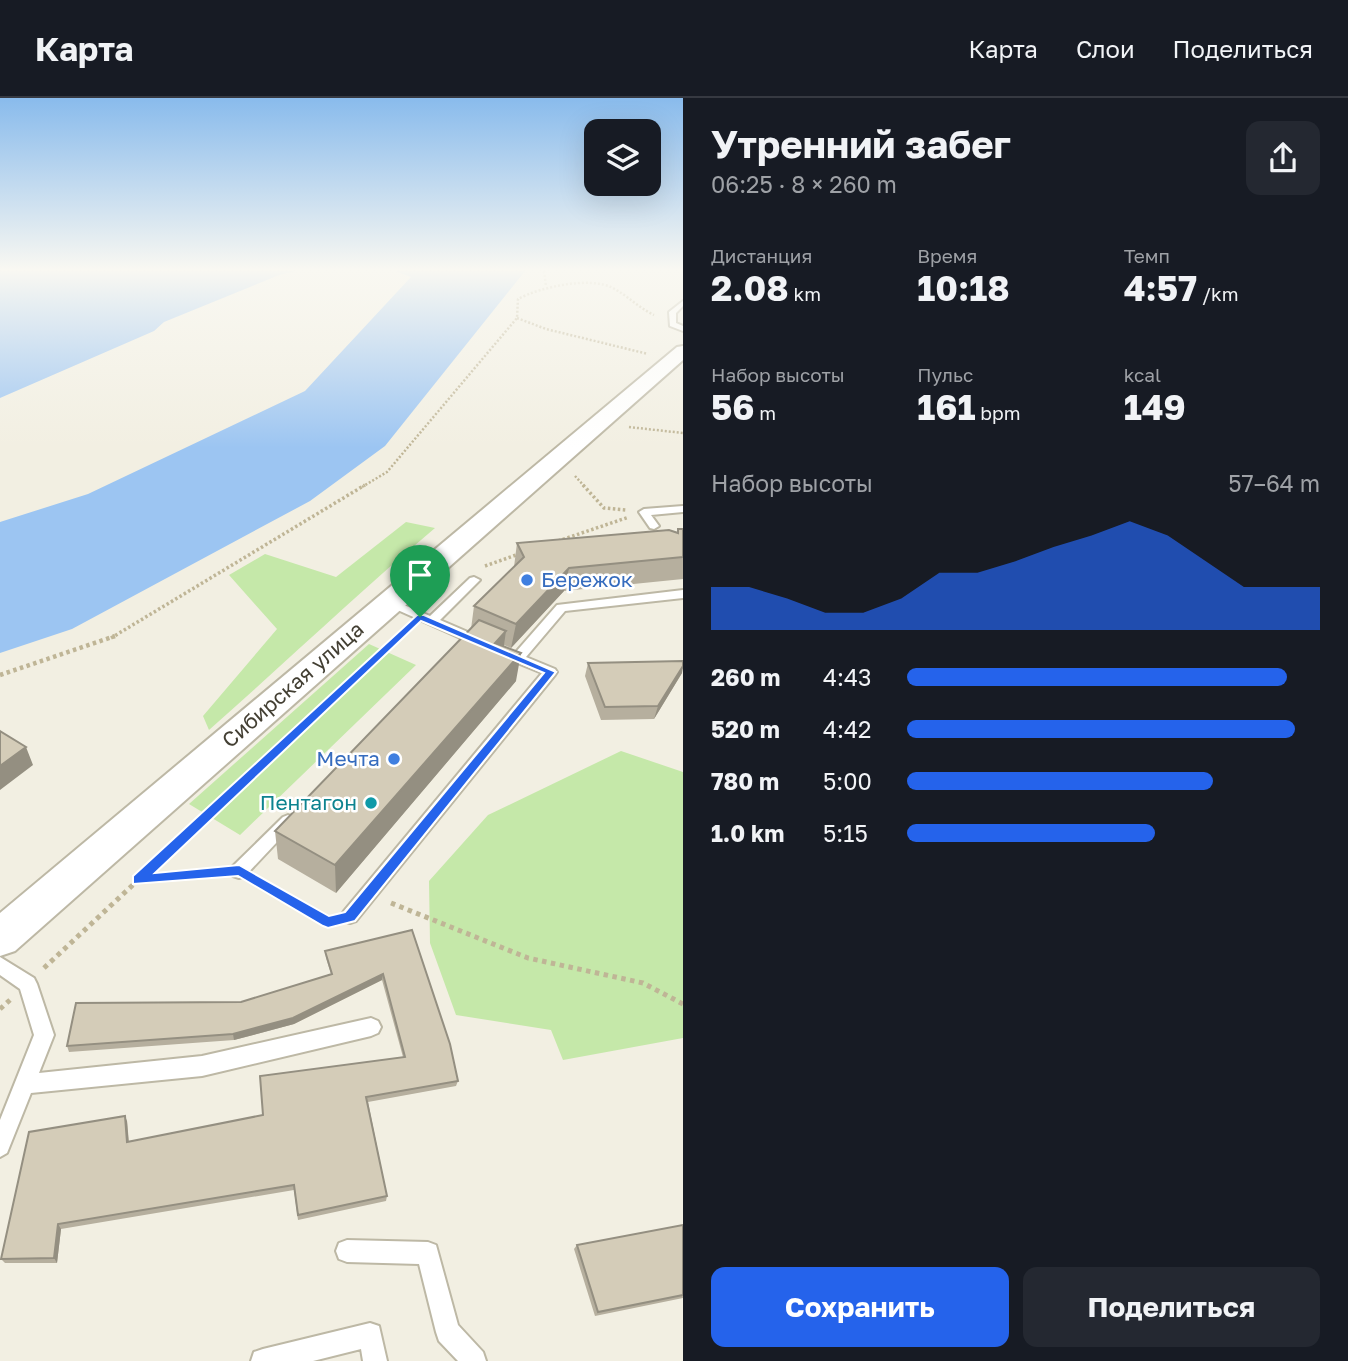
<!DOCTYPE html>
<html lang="ru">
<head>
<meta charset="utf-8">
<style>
  :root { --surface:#171b24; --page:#242831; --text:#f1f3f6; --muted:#9ea1a6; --line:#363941; --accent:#2563eb }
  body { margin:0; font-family:"Golos Text",sans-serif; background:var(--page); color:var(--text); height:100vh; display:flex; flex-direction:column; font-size:26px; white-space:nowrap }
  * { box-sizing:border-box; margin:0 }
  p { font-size:23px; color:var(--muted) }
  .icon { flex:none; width:38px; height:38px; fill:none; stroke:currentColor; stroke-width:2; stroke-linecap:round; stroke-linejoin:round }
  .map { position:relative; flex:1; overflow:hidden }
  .details { display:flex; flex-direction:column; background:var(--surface); width:665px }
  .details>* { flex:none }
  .fabs { position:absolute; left:584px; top:21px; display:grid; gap:14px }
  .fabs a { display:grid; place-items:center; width:77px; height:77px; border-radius:14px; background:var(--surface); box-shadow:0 7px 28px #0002; font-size:35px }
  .pin { position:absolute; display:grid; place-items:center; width:60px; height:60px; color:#fff; margin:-72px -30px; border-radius:50% 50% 50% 0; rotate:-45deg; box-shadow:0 0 7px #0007 }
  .pin .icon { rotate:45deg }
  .round { display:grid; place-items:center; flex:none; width:74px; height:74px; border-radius:14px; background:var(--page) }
  .summary { display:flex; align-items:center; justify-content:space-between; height:119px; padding:0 28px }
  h1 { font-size:38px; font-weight:700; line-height:52px }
  .stats { display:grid; grid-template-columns:repeat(3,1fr); gap:10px; height:119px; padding:7px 28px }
  .stats div { display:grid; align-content:center }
  .stats b { font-size:35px; font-weight:700 }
  .stats small { font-size:19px; font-weight:400 }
  .stats p { font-size:19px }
  .chart { height:196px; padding:14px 28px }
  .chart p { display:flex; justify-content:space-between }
  .chart svg { width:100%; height:126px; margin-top:7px; fill:var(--accent); opacity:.7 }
  .primary-button { display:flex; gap:14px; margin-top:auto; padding:14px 28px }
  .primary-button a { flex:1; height:80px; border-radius:14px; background:var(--accent); color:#fff; font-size:28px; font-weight:700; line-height:80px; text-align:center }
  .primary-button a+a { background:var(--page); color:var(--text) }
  ul { padding:0 28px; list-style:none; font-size:23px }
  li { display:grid; grid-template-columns:112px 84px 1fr; align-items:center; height:52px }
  li i { height:18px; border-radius:9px; background:var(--accent) }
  header { display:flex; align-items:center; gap:42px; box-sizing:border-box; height:98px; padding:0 35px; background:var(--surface); border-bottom:2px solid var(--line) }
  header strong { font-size:33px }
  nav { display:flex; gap:38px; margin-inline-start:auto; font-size:24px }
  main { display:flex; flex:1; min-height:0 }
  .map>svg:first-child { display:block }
  .green { fill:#c5e8a9 }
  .water { fill:#9cc5f2 }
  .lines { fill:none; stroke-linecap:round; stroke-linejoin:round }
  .service-casing { stroke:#bdb8a5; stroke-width:4 }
  .tertiary-casing { stroke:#bdb8a5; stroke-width:4 }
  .path-far3 { stroke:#bfb596; stroke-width:2.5; stroke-dasharray:2 2; stroke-linecap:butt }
  .path-far2 { stroke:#bfb596; stroke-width:3.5; stroke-dasharray:2.5 2.5; stroke-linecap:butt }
  .path-far1 { stroke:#bfb596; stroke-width:4.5; stroke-dasharray:3.5 3.5; stroke-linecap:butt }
  .path { stroke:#bfb596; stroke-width:5; stroke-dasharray:4.5 4.5; stroke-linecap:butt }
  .service { fill:#fff; fill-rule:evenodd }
  .tertiary { fill:#fff; fill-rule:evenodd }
  .wall { fill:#b6af9e }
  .shaded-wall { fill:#948f81 }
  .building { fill:#d4ccb8; stroke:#948f81; stroke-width:2 }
  .route { fill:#2563eb; stroke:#fff; stroke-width:2; fill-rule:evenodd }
  .shop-dot { fill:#3f7fe0; stroke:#fff; stroke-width:2.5 }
  .culture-dot { fill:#0f9aa8; stroke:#fff; stroke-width:2.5 }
  .labels { text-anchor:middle; stroke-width:5; stroke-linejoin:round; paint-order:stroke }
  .shop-label { font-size:21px; fill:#366cbe; stroke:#fff; text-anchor:start }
  .street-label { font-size:21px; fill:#433f33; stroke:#fff }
  .culture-label { font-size:21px; fill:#0d838f; stroke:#fff; text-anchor:end }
</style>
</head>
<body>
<header>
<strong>Карта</strong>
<nav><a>Карта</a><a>Слои</a><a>Поделиться</a></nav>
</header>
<main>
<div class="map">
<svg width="683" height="1263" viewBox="0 0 683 1263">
  <rect width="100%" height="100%" fill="#f2efe2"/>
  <!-- green -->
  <path class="green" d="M 406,424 L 435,430 C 358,495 285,565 209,632 L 203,618 L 277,531 L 229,477 L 265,456 L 336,479 Z
    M 369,546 L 416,567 L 240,737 L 189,706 Z
    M 621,653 L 683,674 L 683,940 L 563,962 L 551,932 L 456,917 L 430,845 L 429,783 L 488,717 Z"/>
  <!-- water -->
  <path class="water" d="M 0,173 L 296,173 L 279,177 L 164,224 L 154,233 L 0,300 Z
    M 395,173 L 525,173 L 385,348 L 310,403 L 72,531 L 0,555 L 0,424 L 88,396 L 305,293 L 411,179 Z"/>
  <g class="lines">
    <!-- service casing -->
    <g class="service-casing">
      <path id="service" d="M 683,203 L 683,208 L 676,215 L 676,225 L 683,228 L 683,233 L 670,228 L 669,214 Z
        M 683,408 L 683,414 L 651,417 L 659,428 L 654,431 L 650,430 L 639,414 L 644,411 Z
        M 474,479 L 480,482 L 440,522 L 484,541 L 486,544 L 484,547 L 476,547 L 382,505 L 388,501 L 392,502 L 430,518 L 470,480 Z
        M 683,492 L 683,500 L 565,513 L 526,559 L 555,571 L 557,574 L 555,577 L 356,823 L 350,825 L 344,823 L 341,818 L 344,813 L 542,575 L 498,557 L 496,554 L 498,551 L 502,550 L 515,555 L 557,507 Z
        M 288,717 L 293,719 L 296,723 L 293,727 L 245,778 L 239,780 L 233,778 L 231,773 L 233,768 L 283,719 Z
        M 0,859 L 34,880 L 37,886 L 54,937 L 39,975 L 202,958 L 371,920 L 378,923 L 381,929 L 378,935 L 371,938 L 202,978 L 31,995 L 7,1055 L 0,1059 L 0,1022 L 34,937 L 20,891 L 0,877 Z
        M 347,1142 L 428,1144 L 436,1147 L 458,1227 L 483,1254 L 486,1263 L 458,1263 L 439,1243 L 436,1234 L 419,1166 L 347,1164 L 339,1161 L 336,1153 L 339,1145 Z
        M 370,1225 L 379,1228 L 387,1263 L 363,1263 L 361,1251 L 313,1263 L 251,1263 L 254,1254 L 263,1251 Z"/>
    </g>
    <!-- tertiary casing -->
    <g class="tertiary-casing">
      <path id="tertiary" d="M 683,248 L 683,262 L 15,853 L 0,858 L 0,815 L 677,249 Z"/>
    </g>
    <!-- path-far3 -->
    <path class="path-far3" d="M 544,173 L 546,188
      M 517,220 L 546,231 L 648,256
      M 629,329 L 683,335
      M 575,378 L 585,389
      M 362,389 L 387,374 L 517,220 L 518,201 C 540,189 590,178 613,190 C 628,198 639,210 654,217"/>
    <!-- path-far2 -->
    <path class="path-far2" d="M 583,387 L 604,410 L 626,412
      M 558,443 L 629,419
      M 485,468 L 519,456
      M 111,540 L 365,387
      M 398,540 L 406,532"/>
    <!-- path-far1 -->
    <path class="path-far1" d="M 0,577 L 115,538
      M 196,728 L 400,538"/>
    <!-- path -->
    <path class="path" d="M 139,782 L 217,775
      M 258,783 L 329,824
      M 391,805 L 528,860 L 643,885 L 683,906
      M 44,870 L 197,727
      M 0,911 L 10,902"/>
    <!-- service -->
    <use href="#service" class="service"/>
    <!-- tertiary -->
    <use href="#tertiary" class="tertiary"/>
  </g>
  <!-- wall -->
  <path class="wall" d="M 678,431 L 683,431 L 683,481 L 564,493 L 511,550 L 504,547 L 516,583 L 336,795 L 278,761 L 275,733 L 471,531 L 474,508 L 514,469 L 517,445 L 677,435 Z
    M 683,563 L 682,575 L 654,621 L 601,622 L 585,578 L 588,565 Z
    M 412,832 L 458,983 L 456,988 L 368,1004 L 387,1098 L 386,1103 L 298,1122 L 294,1092 L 61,1131 L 57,1165 L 5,1165 L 1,1161 L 127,1023 L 129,1044 L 263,1017 L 403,959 L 382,882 L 294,926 L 234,942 L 69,954 L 67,948 L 241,904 L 331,876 L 326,860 L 325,853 Z
    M 683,1127 L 683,1200 L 595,1218 L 574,1151 L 577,1147 Z"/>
  <!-- shaded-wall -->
  <path class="shaded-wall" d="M 569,470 L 564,493 L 511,550 L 516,526 Z
    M 506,533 L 502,561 L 495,545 Z
    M 521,555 L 516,583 L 336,795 L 335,767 Z
    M 683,568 L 682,575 L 654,621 L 658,608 Z
    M 26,649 L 33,667 L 0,692 L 0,668 Z
    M 383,876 L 382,882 L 294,926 L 234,942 L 233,936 Z
    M 125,1018 L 127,1023 L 129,1050 L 127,1044 Z
    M 58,1126 L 61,1131 L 57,1165 L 54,1160 Z"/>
  <!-- building -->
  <path class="building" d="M 678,431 L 683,431 L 683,459 L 569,470 L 516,526 L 474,508 L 524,459 L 517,445 L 669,432 L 678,435 Z
    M 479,522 L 506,533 L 495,545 L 521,555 L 335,767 L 275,733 Z
    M 683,563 L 683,568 L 658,608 L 605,609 L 588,565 Z
    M 0,633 L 26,649 L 0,668 Z
    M 412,832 L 450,946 L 458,983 L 366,999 L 387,1098 L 298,1117 L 294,1087 L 58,1126 L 54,1160 L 1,1161 L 29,1034 L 125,1018 L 127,1044 L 263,1017 L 260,978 L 405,959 L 383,876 L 293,920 L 233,936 L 67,948 L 76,905 L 241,904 L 332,876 L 325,853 Z
    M 683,1127 L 683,1197 L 598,1214 L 577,1147 Z"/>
  <!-- sky -->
  <linearGradient id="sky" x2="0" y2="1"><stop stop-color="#89bbec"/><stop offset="0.49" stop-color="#f9f8f2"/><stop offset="1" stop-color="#f9f8f2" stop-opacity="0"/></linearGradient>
  <rect width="683" height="350" fill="url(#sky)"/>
  <!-- route -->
  <path class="route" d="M 417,517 L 424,517 L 556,574 L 355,823 L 328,830 L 323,828 L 238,778 L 133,786 L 133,778 ZM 421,523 L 544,575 L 345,814 L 329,818 L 239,767 L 155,775 Z"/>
  <!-- markers -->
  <g class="shop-dot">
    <circle cx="527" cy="482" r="7"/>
    <circle cx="394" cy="661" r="7"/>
  </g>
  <circle class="culture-dot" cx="371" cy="705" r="7"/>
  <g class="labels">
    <!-- shop labels -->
    <g class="shop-label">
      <text x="541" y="489">Бережок</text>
      <text x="380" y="668" text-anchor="end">Мечта</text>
    </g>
    <!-- street labels -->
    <g class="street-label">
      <text transform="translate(293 587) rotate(-41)" y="7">Сибирская улица</text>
    </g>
    <!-- culture labels -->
    <g class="culture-label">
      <text x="357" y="712">Пентагон</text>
    </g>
  </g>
</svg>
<div class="fabs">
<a><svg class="icon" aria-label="layers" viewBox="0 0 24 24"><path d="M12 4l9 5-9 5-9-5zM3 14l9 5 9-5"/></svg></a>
</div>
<div class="pin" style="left:420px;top:519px;background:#1e9e55"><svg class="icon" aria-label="arrive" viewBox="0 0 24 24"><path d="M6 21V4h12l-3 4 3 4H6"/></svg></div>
</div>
<section class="details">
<div class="summary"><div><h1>Утренний забег</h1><p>06:25 · 8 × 260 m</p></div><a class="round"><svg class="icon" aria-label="share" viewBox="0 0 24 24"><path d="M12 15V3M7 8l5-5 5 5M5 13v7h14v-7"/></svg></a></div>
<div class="stats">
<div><p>Дистанция</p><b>2.08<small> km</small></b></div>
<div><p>Время</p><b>10:18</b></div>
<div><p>Темп</p><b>4:57<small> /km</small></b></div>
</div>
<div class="stats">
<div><p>Набор высоты</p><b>56<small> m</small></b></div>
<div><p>Пульс</p><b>161<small> bpm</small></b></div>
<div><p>kcal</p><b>149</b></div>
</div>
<div class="chart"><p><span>Набор высоты</span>57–64 m</p>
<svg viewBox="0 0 160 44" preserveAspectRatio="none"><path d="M0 44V29L10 29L20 33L30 38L40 38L50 33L60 24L70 24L80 20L90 15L100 11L110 6L120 11L130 20L140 29L150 29L160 29V44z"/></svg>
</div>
<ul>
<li><b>260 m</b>4:43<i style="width:92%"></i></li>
<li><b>520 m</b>4:42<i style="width:94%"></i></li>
<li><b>780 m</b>5:00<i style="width:74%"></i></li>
<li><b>1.0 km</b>5:15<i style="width:60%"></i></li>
</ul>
<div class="primary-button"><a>Сохранить</a><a>Поделиться</a></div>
</section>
</main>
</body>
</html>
